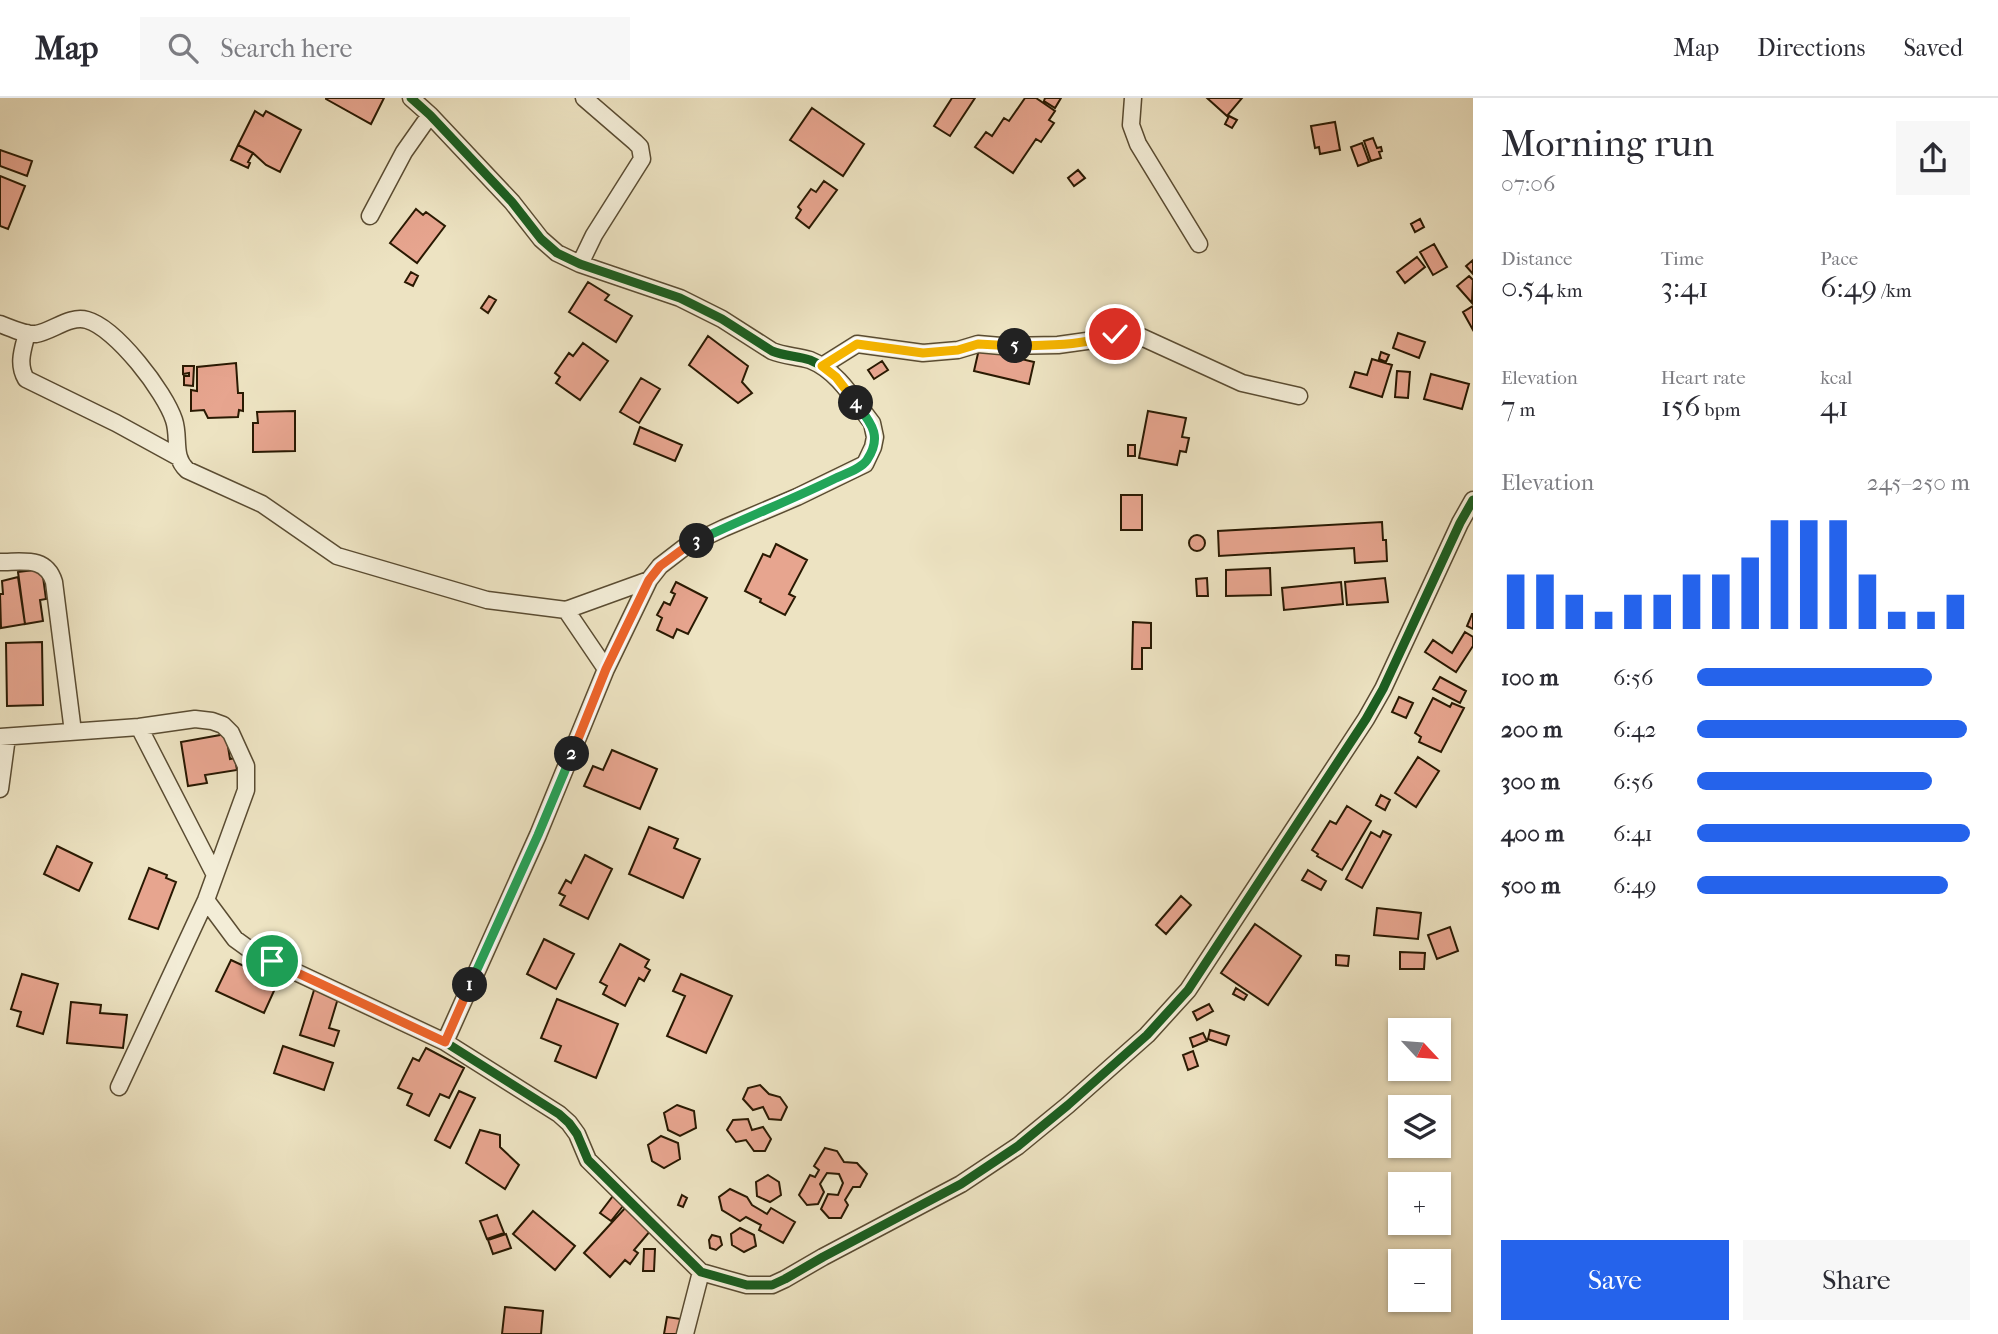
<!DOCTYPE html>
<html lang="en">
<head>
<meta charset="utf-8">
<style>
  :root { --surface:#fff; --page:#f7f7f7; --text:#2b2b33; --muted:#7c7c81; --line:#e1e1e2; --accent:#2563eb }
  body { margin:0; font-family:"IM FELL French Canon",serif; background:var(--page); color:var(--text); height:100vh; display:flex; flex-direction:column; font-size:26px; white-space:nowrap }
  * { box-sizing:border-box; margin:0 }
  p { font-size:23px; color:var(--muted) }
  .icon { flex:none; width:38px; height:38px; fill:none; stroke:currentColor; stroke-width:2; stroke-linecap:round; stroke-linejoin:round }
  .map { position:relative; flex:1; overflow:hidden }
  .sheet { display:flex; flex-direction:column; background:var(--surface); width:525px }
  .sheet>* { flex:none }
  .needle { width:46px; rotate:116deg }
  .controls { position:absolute; left:1388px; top:920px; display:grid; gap:14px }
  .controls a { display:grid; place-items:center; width:63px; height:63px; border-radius:0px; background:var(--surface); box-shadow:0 2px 5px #0004; font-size:35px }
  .pin { position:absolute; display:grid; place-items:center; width:60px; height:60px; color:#fff; margin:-30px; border:4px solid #fff; border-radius:50%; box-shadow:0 2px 7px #0007 }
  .km { position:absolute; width:35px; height:35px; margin:-18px; border-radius:50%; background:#222; color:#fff; font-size:19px; line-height:35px; text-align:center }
  .round { display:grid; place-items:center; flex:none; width:74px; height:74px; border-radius:0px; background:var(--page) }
  .summary { display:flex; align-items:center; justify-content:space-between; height:119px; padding:0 28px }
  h1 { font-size:38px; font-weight:600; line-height:52px }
  .stats { display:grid; grid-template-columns:repeat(3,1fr); gap:10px; height:119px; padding:7px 28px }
  .stats div { display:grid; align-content:center }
  .stats b { font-size:30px; font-weight:600 }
  .stats small { font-size:19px; font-weight:400 }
  .stats p { font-size:19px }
  .chart { height:196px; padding:14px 28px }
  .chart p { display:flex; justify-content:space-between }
  .chart svg { width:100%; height:126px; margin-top:7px; stroke:var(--accent); stroke-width:6 }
  .button { display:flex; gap:14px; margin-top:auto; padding:14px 28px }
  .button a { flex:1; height:80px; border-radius:0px; background:var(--accent); color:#fff; font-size:28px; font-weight:600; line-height:80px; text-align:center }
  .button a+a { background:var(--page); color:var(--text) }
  ul { padding:0 28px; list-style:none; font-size:23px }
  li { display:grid; grid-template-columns:112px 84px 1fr; align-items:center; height:52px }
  li i { height:18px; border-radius:9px; background:var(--accent) }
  header { display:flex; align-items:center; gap:42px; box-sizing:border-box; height:98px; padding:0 35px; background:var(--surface); border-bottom:2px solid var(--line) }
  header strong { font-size:33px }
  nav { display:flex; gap:38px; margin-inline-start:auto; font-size:24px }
  .search { width:490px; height:63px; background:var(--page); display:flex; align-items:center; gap:18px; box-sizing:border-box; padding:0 24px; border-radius:0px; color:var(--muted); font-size:26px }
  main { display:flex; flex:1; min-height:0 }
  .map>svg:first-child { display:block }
  .building { fill:#e7a58f; stroke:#291902; stroke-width:2 }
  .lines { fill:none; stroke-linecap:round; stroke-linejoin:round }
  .street-casing { stroke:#5a4c32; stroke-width:19 }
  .street { stroke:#f3edd7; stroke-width:16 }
  .cycleway-casing { stroke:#f3edd7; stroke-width:13 }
  .cycleway { stroke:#1b5e20; stroke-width:9 }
  .split-1-casing { stroke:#fff; stroke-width:14 }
  .split-2-casing { stroke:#fff; stroke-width:14 }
  .split-3-casing { stroke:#fff; stroke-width:14 }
  .split-4-casing { stroke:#fff; stroke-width:14 }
  .split-5-casing { stroke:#fff; stroke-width:14 }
  .split-6-casing { stroke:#fff; stroke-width:14 }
  .split-1 { stroke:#f0652b; stroke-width:9 }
  .split-2 { stroke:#22a559; stroke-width:9 }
  .split-3 { stroke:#f0652b; stroke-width:9 }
  .split-4 { stroke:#22a559; stroke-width:9 }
  .split-5 { stroke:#f5b400; stroke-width:9 }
  .split-6 { stroke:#f5b400; stroke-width:9 }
</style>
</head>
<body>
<header>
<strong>Map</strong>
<div class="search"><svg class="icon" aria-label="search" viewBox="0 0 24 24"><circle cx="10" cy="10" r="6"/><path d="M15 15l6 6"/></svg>Search here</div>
<nav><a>Map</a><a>Directions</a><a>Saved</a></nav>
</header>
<main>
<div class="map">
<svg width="1473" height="1236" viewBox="0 0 1473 1236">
  <rect width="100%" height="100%" fill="#ede3c2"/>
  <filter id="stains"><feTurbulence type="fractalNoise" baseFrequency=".00286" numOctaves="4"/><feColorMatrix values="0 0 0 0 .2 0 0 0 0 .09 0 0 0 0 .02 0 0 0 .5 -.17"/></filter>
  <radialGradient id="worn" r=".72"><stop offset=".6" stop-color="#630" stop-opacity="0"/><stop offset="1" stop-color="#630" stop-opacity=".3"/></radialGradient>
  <!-- building -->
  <path class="building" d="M 326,0 L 384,0 L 371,26 L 326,1 Z
    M 952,0 L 975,0 L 950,38 L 934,28 Z
    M 1025,0 L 1036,0 L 1055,13 L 1049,22 L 1054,25 L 1041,44 L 1036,41 L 1013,75 L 975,49 L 986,34 L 992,38 L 1004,20 L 1009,23 Z
    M 1045,0 L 1061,0 L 1055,10 L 1044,3 Z
    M 1207,0 L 1242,0 L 1227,18 Z
    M 812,10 L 864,46 L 843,78 L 790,42 Z
    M 255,13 L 263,18 L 266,13 L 301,32 L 280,74 L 266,67 L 253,55 L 238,47 Z
    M 1229,18 L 1237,22 L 1232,30 L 1225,26 Z
    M 1335,24 L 1340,52 L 1320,56 L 1319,49 L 1315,50 L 1311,28 Z
    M 1373,40 L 1377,50 L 1381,49 L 1382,53 L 1379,54 L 1381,60 L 1371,63 L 1364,43 Z
    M 1362,45 L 1369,64 L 1358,68 L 1351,49 Z
    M 238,47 L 253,55 L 248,64 L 250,65 L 248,70 L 231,62 Z
    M 0,52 L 32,63 L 27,78 L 0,68 Z
    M 1078,72 L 1085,80 L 1074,88 L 1068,80 Z
    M 0,78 L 25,88 L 8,131 L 0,128 Z
    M 824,83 L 837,92 L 809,130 L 796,120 L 801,112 L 798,109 L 811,91 L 816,94 Z
    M 416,111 L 423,117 L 426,114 L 445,128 L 417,165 L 390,145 Z
    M 1420,121 L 1424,129 L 1415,134 L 1411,126 Z
    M 1434,146 L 1447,169 L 1433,177 L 1420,154 Z
    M 1417,159 L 1425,169 L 1405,185 L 1397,174 Z
    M 1473,162 L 1473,176 L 1466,168 Z
    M 411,174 L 418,178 L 413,188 L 405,184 Z
    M 1469,178 L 1473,182 L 1472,205 L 1457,188 Z
    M 588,184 L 609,197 L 605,202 L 632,218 L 616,244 L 569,214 Z
    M 489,198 L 496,202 L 488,215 L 481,210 Z
    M 1473,208 L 1473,232 L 1463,214 Z
    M 1398,235 L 1425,244 L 1419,260 L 1393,250 Z
    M 708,238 L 748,268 L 742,284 L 752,295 L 738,305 L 689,267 Z
    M 583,245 L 608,263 L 580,302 L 556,285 L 560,279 L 555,275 L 569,255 L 573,258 Z
    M 979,251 L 1034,264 L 1029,286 L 974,273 Z
    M 1381,254 L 1389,257 L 1386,264 L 1379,261 Z
    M 1372,261 L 1392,267 L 1382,299 L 1350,289 L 1355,274 L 1367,277 Z
    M 882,263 L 888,272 L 874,281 L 868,272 Z
    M 236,265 L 238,295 L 243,295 L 243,313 L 239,312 L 238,319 L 208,320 L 204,312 L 191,313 L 191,292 L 197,293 L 197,269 Z
    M 183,268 L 194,268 L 193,288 L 184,287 L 184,278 L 189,278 L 189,275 L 183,276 Z
    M 1397,273 L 1410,274 L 1408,300 L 1395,299 Z
    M 1431,276 L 1469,286 L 1462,311 L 1424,301 Z
    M 641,280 L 660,291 L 639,325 L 620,314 Z
    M 295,313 L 295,353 L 253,354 L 253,325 L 258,325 L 257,314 Z
    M 1148,313 L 1186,320 L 1182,339 L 1189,340 L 1186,354 L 1180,353 L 1177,367 L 1139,360 Z
    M 640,329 L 682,347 L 675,363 L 634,346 Z
    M 1128,347 L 1135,347 L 1135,358 L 1128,358 Z
    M 1121,397 L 1142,397 L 1142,432 L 1121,432 Z
    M 1382,424 L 1383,442 L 1386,442 L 1387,463 L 1355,465 L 1354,450 L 1219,458 L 1218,433 Z
    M1189 445a8 8 0 1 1 16 0a8 8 0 1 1-16 0Z
    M 776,446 L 807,462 L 789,496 L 795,499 L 785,517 L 760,504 L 761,501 L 745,493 L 763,456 L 770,459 Z
    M 1270,470 L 1271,497 L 1226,498 L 1226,472 Z
    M 42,471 L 46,501 L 40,502 L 43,523 L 25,526 L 18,474 Z
    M 18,479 L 25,526 L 1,530 L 0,496 L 3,496 L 2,483 Z
    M 1207,480 L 1208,498 L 1197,498 L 1196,481 Z
    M 1385,480 L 1388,504 L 1347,507 L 1345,484 Z
    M 676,484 L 707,500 L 688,536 L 677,531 L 673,540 L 657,532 L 662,520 L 657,517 L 664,504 L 670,507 L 675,496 L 671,494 Z
    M 1341,484 L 1343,506 L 1284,512 L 1282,490 Z
    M 1472,516 L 1473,516 L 1473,531 L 1467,528 Z
    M 1133,524 L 1151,525 L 1151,550 L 1142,550 L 1142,571 L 1132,571 Z
    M 1465,534 L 1473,539 L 1473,548 L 1456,574 L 1425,554 L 1433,542 L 1452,555 Z
    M 42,544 L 43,607 L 7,608 L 6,545 Z
    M 1440,579 L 1466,593 L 1460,605 L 1433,591 Z
    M 1399,599 L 1413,605 L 1406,620 L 1392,614 Z
    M 1433,600 L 1450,609 L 1452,605 L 1464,610 L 1441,654 L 1419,644 L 1421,639 L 1415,635 Z
    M 226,636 L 230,661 L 235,660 L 237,672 L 205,677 L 207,685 L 188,688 L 181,644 Z
    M 612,652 L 657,671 L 640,711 L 584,688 L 593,668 L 603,672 Z
    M 1418,659 L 1439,673 L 1416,709 L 1395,695 Z
    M 1381,697 L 1390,702 L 1385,712 L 1376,707 Z
    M 1347,708 L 1371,723 L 1342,772 L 1317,758 L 1318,756 L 1312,752 L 1330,723 L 1336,726 Z
    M 649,729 L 678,741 L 674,750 L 700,761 L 683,800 L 629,776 Z
    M 1383,733 L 1391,737 L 1362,790 L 1346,781 L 1371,734 L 1380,739 Z
    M 57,748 L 92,765 L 79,793 L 44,776 Z
    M 585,757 L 612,771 L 588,821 L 560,807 L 565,798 L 559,795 L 566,782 L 571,785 Z
    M 149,770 L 167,777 L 166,780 L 176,784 L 158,831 L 129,821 Z
    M 1308,772 L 1326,783 L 1321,792 L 1302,782 Z
    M 1181,798 L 1191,807 L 1166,836 L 1156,827 Z
    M 1377,810 L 1421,815 L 1418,841 L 1374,837 Z
    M 1255,826 L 1301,858 L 1268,907 L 1221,875 Z
    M 1450,829 L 1458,853 L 1437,861 L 1428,837 Z
    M 544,841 L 574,856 L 556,891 L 527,876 Z
    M 620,846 L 649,862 L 645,869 L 650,872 L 644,883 L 639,880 L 625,908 L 603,896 L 607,888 L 600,884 Z
    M 1400,854 L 1425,855 L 1424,871 L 1400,871 Z
    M 1336,857 L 1349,858 L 1348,868 L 1336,867 Z
    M 231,862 L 278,884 L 264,915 L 216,893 Z
    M 22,876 L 58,886 L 43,936 L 17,928 L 21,914 L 11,911 Z
    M 681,876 L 732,898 L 706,955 L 667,938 L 685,898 L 673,893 Z
    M 315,889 L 339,897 L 329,930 L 339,933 L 334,948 L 300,937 Z
    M 1236,890 L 1247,897 L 1244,902 L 1233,896 Z
    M 557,901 L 618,926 L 596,980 L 555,963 L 561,948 L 541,940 Z
    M 71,904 L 101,907 L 100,915 L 127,917 L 123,950 L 67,945 Z
    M 1209,906 L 1213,913 L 1197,922 L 1193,914 Z
    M 1210,932 L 1229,938 L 1226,947 L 1208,941 Z
    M 1203,935 L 1207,943 L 1193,949 L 1190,940 Z
    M 283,948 L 333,965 L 324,992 L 274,975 Z
    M 426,950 L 464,970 L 449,1000 L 440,996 L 429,1018 L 407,1007 L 412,996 L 398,990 L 413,960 L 419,963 Z
    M 1193,953 L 1198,968 L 1188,972 L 1183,957 Z
    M 760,987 L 769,996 L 780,999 L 787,1009 L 781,1022 L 769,1021 L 763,1009 L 753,1012 L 743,1001 L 748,990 Z
    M 459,993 L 475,1000 L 450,1050 L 435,1042 Z
    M 677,1007 L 694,1013 L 696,1030 L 680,1038 L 668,1032 L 664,1015 Z
    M 748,1021 L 752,1032 L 763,1029 L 771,1041 L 765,1053 L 754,1053 L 746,1042 L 736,1044 L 727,1032 L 733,1022 Z
    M 480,1032 L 500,1037 L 500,1049 L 519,1067 L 505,1091 L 466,1065 Z
    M 661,1038 L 678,1045 L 680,1061 L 664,1070 L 652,1063 L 648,1047 Z
    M 825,1050 L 837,1053 L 844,1064 L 857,1065 L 867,1076 L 860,1089 L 853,1089 L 845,1102 L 848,1107 L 841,1120 L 829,1120 L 821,1111 L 828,1096 L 838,1097 L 843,1085 L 839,1076 L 827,1075 L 820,1086 L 824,1094 L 818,1106 L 807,1107 L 799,1097 L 810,1077 L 815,1079 L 819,1072 L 814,1068 Z
    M 768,1077 L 779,1084 L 781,1097 L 770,1104 L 757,1098 L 756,1084 Z
    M 730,1091 L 747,1099 L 752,1107 L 767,1116 L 771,1110 L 795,1124 L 783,1145 L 759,1132 L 761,1127 L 746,1119 L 740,1123 L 722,1112 L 719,1099 Z
    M 616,1094 L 627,1103 L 611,1123 L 600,1115 Z
    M 682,1097 L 687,1100 L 683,1109 L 678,1107 Z
    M 626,1109 L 651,1132 L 634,1152 L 638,1155 L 630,1166 L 625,1162 L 610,1179 L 584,1155 Z
    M 533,1113 L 575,1148 L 555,1172 L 513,1136 Z
    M 497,1117 L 504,1135 L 487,1141 L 480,1123 Z
    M 740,1130 L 754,1137 L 756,1148 L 744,1154 L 732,1147 L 731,1136 Z
    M 506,1136 L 511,1150 L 493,1156 L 488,1142 Z
    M 712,1137 L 720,1139 L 722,1147 L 716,1152 L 710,1150 L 709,1142 Z
    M 644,1151 L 655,1151 L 654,1173 L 643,1173 Z
    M 505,1209 L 543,1213 L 541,1236 L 502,1236 Z
    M 667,1219 L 681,1221 L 679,1236 L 664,1236 Z"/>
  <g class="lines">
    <!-- street casing -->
    <g class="street-casing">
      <path id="street" d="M 411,0 L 430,17 L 512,104 L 541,141 L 557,155 L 580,166 L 680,200 L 722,221 L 772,253 C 784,258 797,258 810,262 C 838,273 854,302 872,325 L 875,339 L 873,349 L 865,366 L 797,399 L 724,430 L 686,448 L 660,468 L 649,482 L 606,571 L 538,737 L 445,944 L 559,1016 L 569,1025 L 577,1036 L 588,1062 L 701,1174 L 747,1187 L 772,1187 L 785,1181 L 823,1159 L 961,1086 L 1018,1048 L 1068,1007 L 1147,937 L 1188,892 L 1366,621 L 1383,591 L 1460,425 L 1473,402
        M 1133,0 L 1131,27 L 1138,46 L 1199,146
        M 370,118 L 404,54 L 430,17
        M 580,166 L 594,137 L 642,61 L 640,49 L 635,44 L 584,0
        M 0,226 C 11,230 25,237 36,236 C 53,233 70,217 87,222 C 116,230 165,294 174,322 C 180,340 172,358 187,372 L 262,406 L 337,458 L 487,502 L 566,512 L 649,482
        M 27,235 C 23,251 17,266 26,281 L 116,325 L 178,359
        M 822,268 L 857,246 L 923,255 L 958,252 L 978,246 L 1001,248 L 1058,247 L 1101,241 L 1115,236 L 1127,235 L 1137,237 L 1242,285 L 1299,298
        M 0,464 C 23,464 46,458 54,484 L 73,634
        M 566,512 L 606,571
        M 139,629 L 215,777
        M 0,639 L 139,629 L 195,621 L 212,623 L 223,627 L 231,635 L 246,668 L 246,692 L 206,802 L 119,989
        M 0,691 L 7,639
        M 206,802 L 235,841 L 253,854 L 445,944
        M 685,1236 L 701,1174"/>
    </g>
    <!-- street -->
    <use href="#street" class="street"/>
    <!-- cycleway casing -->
    <g class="cycleway-casing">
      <path id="cycleway" d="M 411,0 L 430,17 L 512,104 L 541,141 L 557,155 L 580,166 L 680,200 L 722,221 L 772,253 C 784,258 797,258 810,262 C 838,273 854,302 872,325 L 875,339 L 873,349 L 865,366 L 797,399 L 724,430 L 686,448 L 660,468 L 649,482 L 606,571 L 538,737 L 445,944 L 559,1016 L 569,1025 L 577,1036 L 588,1062 L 701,1174 L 747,1187 L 772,1187 L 785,1181 L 823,1159 L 961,1086 L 1018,1048 L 1068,1007 L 1147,937 L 1188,892 L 1366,621 L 1383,591 L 1460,425 L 1473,402"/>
    </g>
    <!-- cycleway -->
    <use href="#cycleway" class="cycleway"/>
  </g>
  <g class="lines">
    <!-- split-1 casing -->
    <g class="split-1-casing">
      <path id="split-1" d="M 272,863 L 445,944 L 470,887"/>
    </g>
    <!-- split-2 casing -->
    <g class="split-2-casing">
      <path id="split-2" d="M 470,887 L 538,737 L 572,656"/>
    </g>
    <!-- split-3 casing -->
    <g class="split-3-casing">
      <path id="split-3" d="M 572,656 L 606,571 L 649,482 L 660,468 L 687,448 L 697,443"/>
    </g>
    <!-- split-4 casing -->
    <g class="split-4-casing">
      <path id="split-4" d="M 697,443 C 742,421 789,403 834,381 C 844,376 861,371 867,362 C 883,338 871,325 856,305"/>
    </g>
    <!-- split-5 casing -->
    <g class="split-5-casing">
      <path id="split-5" d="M 856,305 L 836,279 L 822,268 L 857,246 L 923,255 L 958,252 L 978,246 L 1015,248"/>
    </g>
    <!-- split-6 casing -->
    <g class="split-6-casing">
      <path id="split-6" d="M 1015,248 C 1049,247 1083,248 1115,236"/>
    </g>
    <!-- split-1 -->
    <use href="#split-1" class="split-1"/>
    <!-- split-2 -->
    <use href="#split-2" class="split-2"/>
    <!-- split-3 -->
    <use href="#split-3" class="split-3"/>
    <!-- split-4 -->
    <use href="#split-4" class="split-4"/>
    <!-- split-5 -->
    <use href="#split-5" class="split-5"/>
    <!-- split-6 -->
    <use href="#split-6" class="split-6"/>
  </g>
  <rect width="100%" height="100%" filter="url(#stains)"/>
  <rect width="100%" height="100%" fill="url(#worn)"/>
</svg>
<div class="controls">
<a><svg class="needle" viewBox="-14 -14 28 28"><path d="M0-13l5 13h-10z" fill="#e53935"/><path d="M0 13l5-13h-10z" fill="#7c7c81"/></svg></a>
<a><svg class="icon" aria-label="layers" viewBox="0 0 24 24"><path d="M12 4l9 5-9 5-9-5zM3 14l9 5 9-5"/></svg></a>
<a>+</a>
<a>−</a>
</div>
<div class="pin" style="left:272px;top:863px;background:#1e9e55"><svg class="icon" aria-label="arrive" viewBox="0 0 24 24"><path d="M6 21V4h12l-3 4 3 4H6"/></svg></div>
<div class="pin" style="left:1115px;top:236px;background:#d93025"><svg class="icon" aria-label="check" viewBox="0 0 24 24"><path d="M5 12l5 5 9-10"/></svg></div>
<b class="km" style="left:470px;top:887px">1</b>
<b class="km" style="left:572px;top:656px">2</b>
<b class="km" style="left:697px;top:443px">3</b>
<b class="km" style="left:856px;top:305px">4</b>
<b class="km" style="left:1015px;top:248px">5</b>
</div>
<section class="sheet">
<div class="summary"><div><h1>Morning run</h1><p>07:06</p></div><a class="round"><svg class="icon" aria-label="share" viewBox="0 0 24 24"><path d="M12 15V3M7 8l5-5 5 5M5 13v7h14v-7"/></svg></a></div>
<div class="stats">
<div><p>Distance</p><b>0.54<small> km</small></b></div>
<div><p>Time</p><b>3:41</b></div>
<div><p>Pace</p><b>6:49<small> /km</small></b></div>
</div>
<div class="stats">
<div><p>Elevation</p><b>7<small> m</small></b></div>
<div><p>Heart rate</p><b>156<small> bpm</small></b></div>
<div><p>kcal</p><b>41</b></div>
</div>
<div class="chart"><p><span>Elevation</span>245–250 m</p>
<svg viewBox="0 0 160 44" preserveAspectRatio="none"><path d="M5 44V25M15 44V25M25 44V32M35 44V38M45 44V32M55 44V32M65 44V25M75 44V25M85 44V19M95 44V6M105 44V6M115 44V6M125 44V25M135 44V38M145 44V38M155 44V32"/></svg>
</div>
<ul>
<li><b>100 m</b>6:56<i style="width:86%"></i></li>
<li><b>200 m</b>6:42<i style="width:99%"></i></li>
<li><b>300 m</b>6:56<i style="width:86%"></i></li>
<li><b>400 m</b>6:41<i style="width:100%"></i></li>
<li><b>500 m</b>6:49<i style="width:92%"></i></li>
</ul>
<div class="button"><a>Save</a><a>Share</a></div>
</section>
</main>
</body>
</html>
